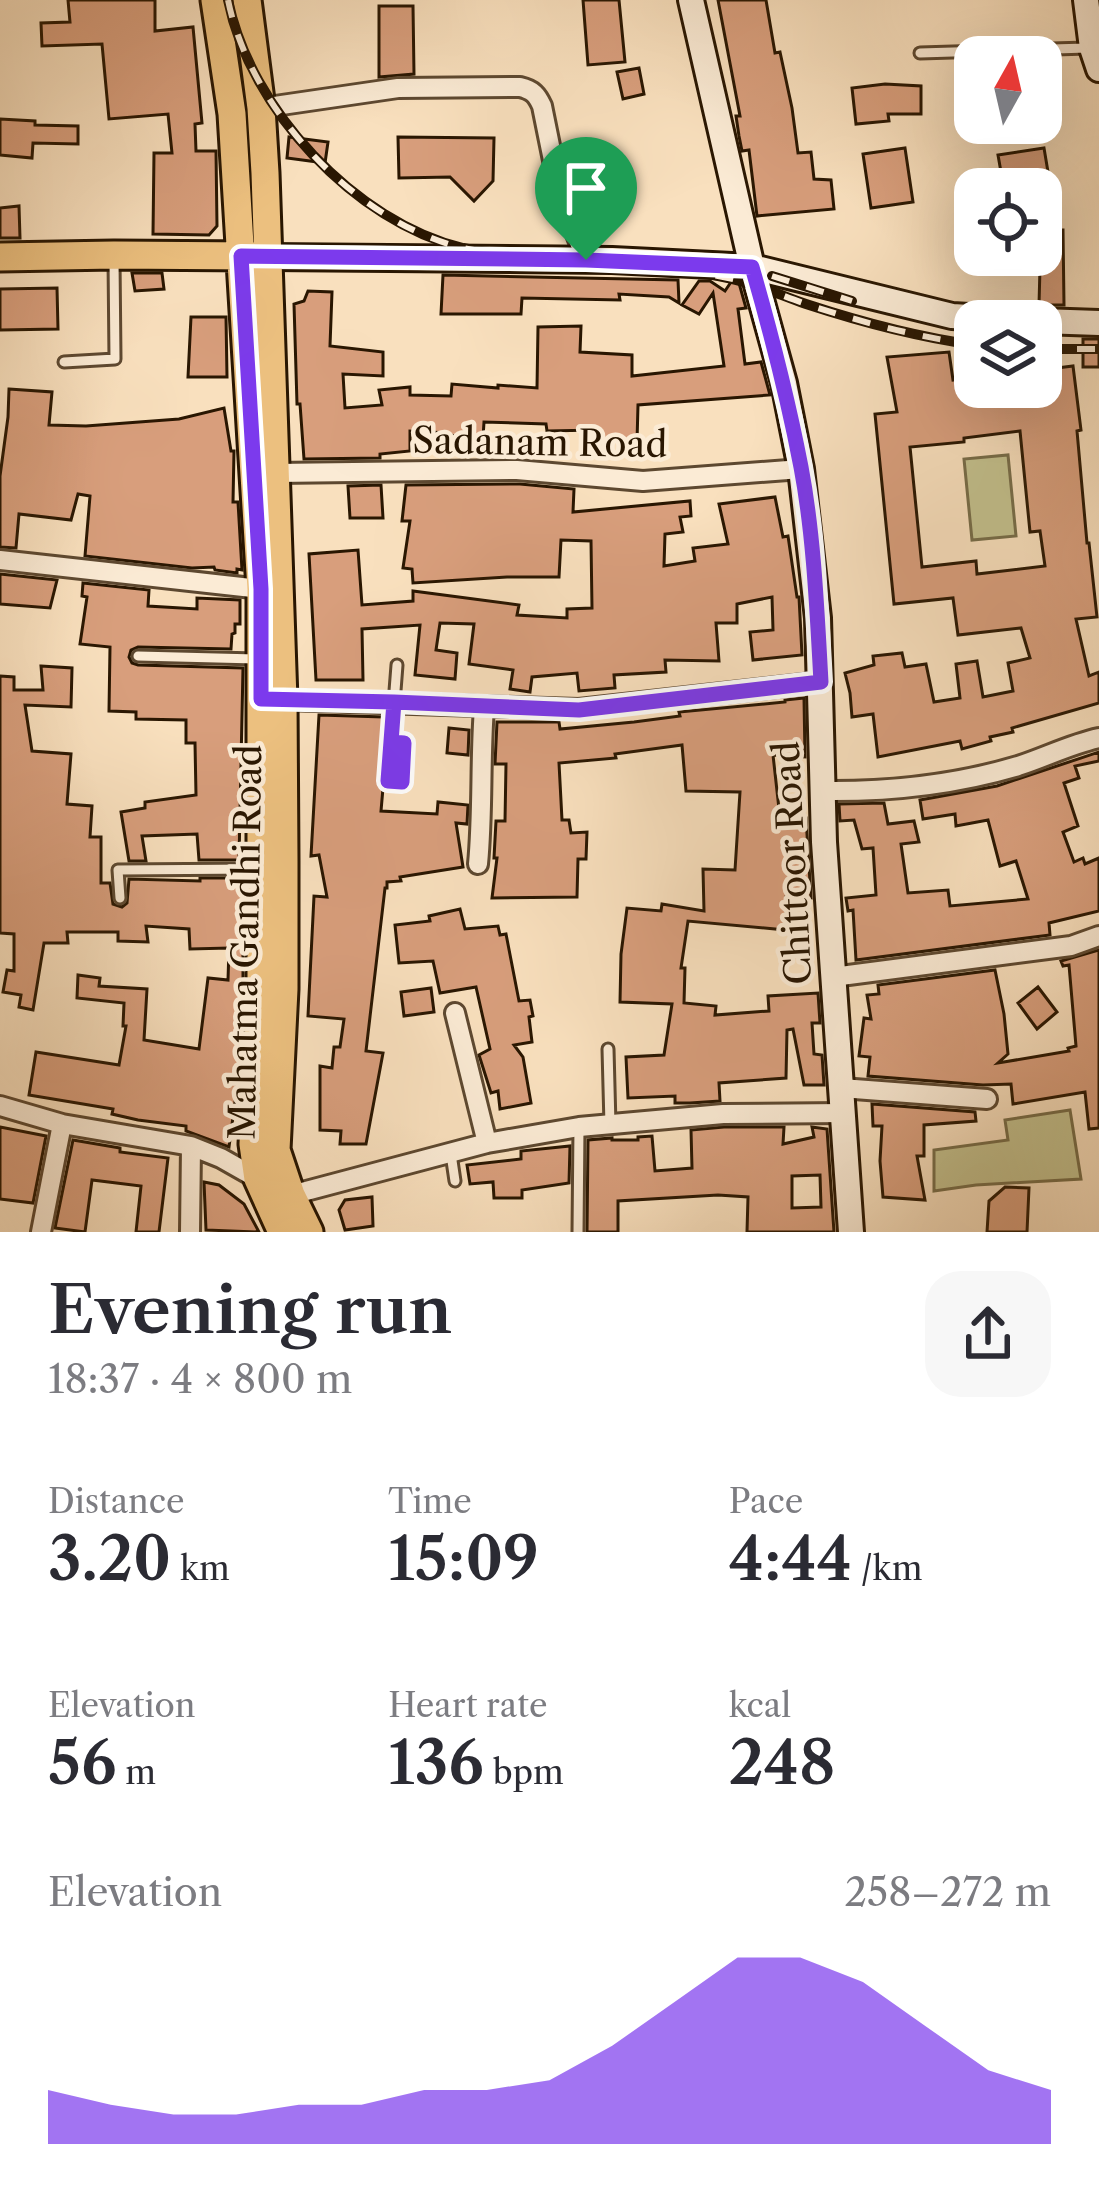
<!DOCTYPE html>
<html lang="en">
<head>
<meta charset="utf-8">
<style>
  :root { --surface:#fff; --page:#f7f7f7; --text:#2b2b33; --muted:#7c7c81; --accent:#7c3aed }
  body { margin:0; font-family:"Libre Caslon Text",serif; background:var(--page); color:var(--text); height:100vh; display:flex; flex-direction:column; font-size:45px; white-space:nowrap }
  * { box-sizing:border-box; margin:0 }
  p { font-size:39px; color:var(--muted) }
  .icon { flex:none; width:66px; height:66px; fill:none; stroke:currentColor; stroke-width:2; stroke-linecap:round; stroke-linejoin:round }
  .map { position:relative; height:1232px; overflow:hidden }
  .side { display:flex; flex-direction:column; background:var(--surface); flex:1 }
  .side>* { flex:none }
  .needle { width:78px; rotate:8deg }
  .fabs { position:absolute; left:954px; top:36px; display:grid; gap:24px }
  .fabs a { display:grid; place-items:center; width:108px; height:108px; border-radius:24px; background:var(--surface); box-shadow:0 12px 48px #0002; font-size:60px }
  .pin { position:absolute; display:grid; place-items:center; width:102px; height:102px; color:#fff; margin:-123px -51px; border-radius:50% 50% 50% 0; rotate:-45deg; box-shadow:0 0 12px #0007 }
  .pin .icon { rotate:45deg }
  .round { display:grid; place-items:center; flex:none; width:126px; height:126px; border-radius:36px; background:var(--page) }
  .head { display:flex; align-items:center; justify-content:space-between; height:204px; padding:0 48px }
  h1 { font-size:66px; font-weight:600; line-height:90px }
  .figures { display:grid; grid-template-columns:repeat(3,1fr); gap:18px; height:204px; padding:12px 48px }
  .figures div { display:grid; align-content:center }
  .figures b { font-size:60px; font-weight:600 }
  .figures small { font-size:33px; font-weight:400 }
  .figures p { font-size:33px }
  .chart { height:336px; padding:24px 48px }
  .chart p { display:flex; justify-content:space-between }
  .chart svg { width:100%; height:216px; margin-top:12px; fill:var(--accent); opacity:.7 }
  .map>svg:first-child { display:block }
  .green { fill:#c3c18e; stroke:#766c48; stroke-width:3 }
  .building { fill:#d89e7c; stroke:#291601; stroke-width:3; fill-rule:evenodd }
  .lines { fill:none; stroke-linecap:round; stroke-linejoin:round }
  .lane-casing { stroke:#5d4830; stroke-width:15 }
  .street-casing { stroke:#5d4830; stroke-width:24 }
  .secondary-casing { stroke:#291601; stroke-width:30 }
  .primary-casing { stroke:#291601; stroke-width:33 }
  .lane { stroke:#fbebd5; stroke-width:9 }
  .street { stroke:#fbebd5; stroke-width:18 }
  .secondary { stroke:#fbebd5; stroke-width:24 }
  .primary { stroke:#ecc07f; stroke-width:27 }
  .rail-casing { stroke:#291601; stroke-width:10 }
  .rail { stroke:#fbebd5; stroke-width:6; stroke-dasharray:18; stroke-linecap:butt }
  .route-casing { stroke:#fff; stroke-width:24 }
  .route { stroke:#7c3aed; stroke-width:15 }
  .labels { text-anchor:middle; stroke-width:9; stroke-linejoin:round; paint-order:stroke }
  .street-label { font-size:36px; fill:#291601; stroke:#fbebd5 }
</style>
</head>
<body>
<div class="map">
<svg width="1099" height="1232" viewBox="0 0 1099 1232">
  <rect width="100%" height="100%" fill="#f9e0be"/>
  <filter id="stains"><feTurbulence type="fractalNoise" baseFrequency=".00167" numOctaves="4"/><feColorMatrix values="0 0 0 0 .2 0 0 0 0 .09 0 0 0 0 .02 0 0 0 .5 -.17"/></filter>
  <radialGradient id="worn" r=".72"><stop offset=".6" stop-color="#630" stop-opacity="0"/><stop offset="1" stop-color="#630" stop-opacity=".3"/></radialGradient>
  <!-- green -->
  <path class="green" d="M 1008,455 L 1016,536 L 972,540 L 964,459 Z
    M 1070,1110 L 1081,1179 L 976,1185 L 934,1191 L 934,1150 L 1008,1140 L 1005,1120 Z"/>
  <!-- building -->
  <path class="building" d="M 68,0 L 155,0 L 155,31 L 193,27 L 202,123 L 195,124 L 196,151 L 216,151 L 217,226 L 209,235 L 153,234 L 154,153 L 172,153 L 168,114 L 109,119 L 102,44 L 42,46 L 41,23 L 70,22 Z
    M 583,0 L 619,0 L 625,62 L 588,65 Z
    M 718,0 L 766,0 L 775,53 L 780,52 L 792,108 L 798,153 L 811,152 L 814,179 L 831,180 L 834,209 L 757,216 L 749,150 L 742,151 L 739,136 L 736,116 L 740,116 Z
    M 379,6 L 413,6 L 414,74 L 379,77 Z
    M 639,68 L 644,94 L 623,99 L 617,72 Z
    M 885,84 L 921,86 L 921,114 L 888,114 L 889,121 L 856,124 L 852,88 Z
    M 0,119 L 35,121 L 35,125 L 78,126 L 78,144 L 33,143 L 32,158 L 0,155 Z
    M 289,137 L 328,142 L 325,163 L 287,158 Z
    M 398,137 L 494,138 L 493,181 L 474,201 L 450,177 L 399,178 Z
    M 905,148 L 913,202 L 871,208 L 863,154 Z
    M 1044,148 L 1050,184 L 1004,189 L 998,155 Z
    M 19,206 L 20,238 L 0,238 L 0,208 Z
    M 1041,230 L 1063,230 L 1064,305 L 1039,305 Z
    M 132,273 L 162,273 L 164,289 L 135,291 Z
    M 443,275 L 678,280 L 679,303 L 669,297 L 619,294 L 620,300 L 522,298 L 521,314 L 441,314 Z
    M 699,281 L 710,281 L 725,291 L 731,282 L 739,283 L 746,308 L 738,309 L 745,364 L 761,362 L 770,395 L 638,405 L 637,442 L 595,440 L 596,430 L 547,431 L 546,424 L 484,422 L 483,438 L 448,435 L 448,433 L 410,431 L 410,451 L 380,454 L 380,458 L 304,459 L 300,404 L 297,404 L 294,304 L 304,301 L 308,291 L 332,292 L 330,346 L 383,352 L 383,376 L 343,374 L 345,408 L 382,405 L 379,390 L 410,387 L 410,395 L 451,396 L 452,384 L 498,388 L 498,385 L 537,388 L 538,327 L 581,326 L 580,352 L 632,355 L 632,376 L 724,366 L 713,293 L 699,314 L 682,305 Z
    M 57,288 L 58,329 L 0,330 L 0,289 Z
    M 191,317 L 226,317 L 227,377 L 188,377 Z
    M 1083,339 L 1099,339 L 1099,367 L 1083,367 Z
    M 949,352 L 953,380 L 975,377 L 975,387 L 1041,387 L 1041,370 L 1073,366 L 1081,430 L 1077,431 L 1087,543 L 1089,543 L 1097,617 L 1076,619 L 1089,676 L 1099,672 L 1099,703 L 1012,728 L 1013,732 L 990,737 L 991,741 L 962,749 L 960,741 L 878,757 L 873,714 L 852,717 L 850,693 L 845,673 L 874,665 L 873,656 L 902,653 L 905,667 L 926,664 L 934,702 L 960,698 L 956,664 L 977,661 L 983,697 L 1013,691 L 1008,663 L 1030,658 L 1021,628 L 958,635 L 953,598 L 894,604 L 875,414 L 897,412 L 887,357 ZM 1020,431 L 1030,532 L 1040,531 L 1045,566 L 977,574 L 976,561 L 922,567 L 910,447 L 964,442 L 964,438 Z
    M 9,389 L 52,392 L 49,425 L 86,426 L 179,419 L 224,408 L 231,451 L 234,451 L 233,502 L 238,502 L 242,570 L 237,569 L 237,573 L 215,570 L 214,567 L 192,568 L 85,556 L 90,496 L 78,494 L 71,520 L 19,514 L 16,548 L 0,547 L 0,476 L 8,417 Z
    M 520,484 L 574,489 L 573,512 L 690,501 L 691,516 L 680,517 L 683,532 L 665,534 L 664,566 L 695,561 L 693,548 L 728,544 L 719,504 L 775,497 L 783,537 L 788,536 L 797,597 L 799,597 L 802,655 L 753,660 L 750,632 L 773,630 L 772,597 L 737,604 L 737,623 L 716,623 L 719,661 L 665,660 L 666,672 L 614,675 L 615,688 L 579,691 L 577,673 L 532,677 L 530,692 L 510,689 L 513,670 L 469,664 L 474,624 L 440,623 L 436,650 L 457,653 L 455,679 L 415,675 L 420,625 L 362,629 L 363,680 L 316,680 L 309,554 L 358,550 L 362,605 L 413,601 L 413,591 L 519,605 L 517,615 L 567,618 L 567,609 L 592,608 L 591,541 L 561,540 L 559,577 L 507,577 L 413,583 L 412,569 L 403,568 L 410,521 L 402,521 L 406,485 Z
    M 381,485 L 383,518 L 350,518 L 348,486 Z
    M 0,574 L 57,580 L 50,608 L 0,604 Z
    M 83,583 L 149,590 L 148,606 L 197,609 L 197,598 L 240,600 L 240,624 L 235,624 L 235,633 L 232,634 L 231,649 L 138,647 L 131,650 L 129,657 L 132,663 L 138,665 L 243,668 L 239,860 L 199,860 L 197,834 L 142,836 L 146,861 L 129,861 L 121,812 L 145,808 L 145,802 L 196,795 L 195,743 L 186,743 L 186,720 L 136,719 L 136,712 L 109,711 L 110,647 L 80,644 L 87,597 L 82,596 Z
    M 41,666 L 72,668 L 71,707 L 25,705 L 32,751 L 71,754 L 67,804 L 92,806 L 90,837 L 101,837 L 101,883 L 110,883 L 113,904 L 122,907 L 127,903 L 129,879 L 200,881 L 200,878 L 243,878 L 243,985 L 239,1072 L 229,1147 L 186,1131 L 186,1126 L 138,1120 L 112,1114 L 113,1109 L 29,1095 L 36,1052 L 119,1065 L 126,1026 L 123,1026 L 124,1003 L 77,998 L 78,975 L 100,978 L 99,986 L 147,989 L 144,1040 L 199,1049 L 208,978 L 228,980 L 229,948 L 190,949 L 189,929 L 146,926 L 148,942 L 118,941 L 118,932 L 67,932 L 68,943 L 44,943 L 33,1010 L 19,1007 L 21,995 L 3,992 L 7,970 L 14,971 L 14,934 L 0,933 L 0,676 L 14,677 L 14,690 L 43,690 Z
    M 804,698 L 805,757 L 773,755 L 780,818 L 806,818 L 811,898 L 786,897 L 786,930 L 688,921 L 681,968 L 685,968 L 684,1003 L 716,1006 L 715,1015 L 769,1011 L 768,996 L 818,993 L 820,1023 L 812,1023 L 814,1054 L 822,1055 L 824,1085 L 804,1085 L 793,1029 L 787,1030 L 786,1078 L 719,1083 L 720,1101 L 690,1103 L 675,1103 L 675,1096 L 628,1098 L 626,1057 L 664,1055 L 672,1004 L 620,1002 L 621,954 L 627,908 L 661,911 L 662,904 L 704,911 L 703,869 L 735,870 L 740,792 L 686,791 L 682,745 L 615,754 L 616,758 L 559,763 L 562,820 L 569,820 L 571,833 L 587,832 L 586,859 L 578,859 L 577,897 L 492,898 L 497,858 L 494,858 L 496,821 L 505,821 L 506,764 L 495,764 L 497,722 L 559,722 L 560,729 L 634,722 L 680,716 L 679,712 L 785,702 L 785,700 Z
    M 319,715 L 384,717 L 379,780 L 383,788 L 381,811 L 437,814 L 438,802 L 468,805 L 467,824 L 456,823 L 463,867 L 400,877 L 401,881 L 387,882 L 387,888 L 385,888 L 366,1051 L 383,1053 L 366,1144 L 340,1144 L 341,1131 L 320,1130 L 320,1066 L 332,1068 L 334,1047 L 340,1047 L 344,1019 L 308,1016 L 314,896 L 327,897 L 319,855 L 311,856 Z
    M 449,728 L 469,730 L 468,755 L 447,753 Z
    M 1099,752 L 1099,761 L 1075,766 L 1079,778 L 1064,783 L 1078,826 L 1063,832 L 1074,862 L 1083,858 L 1085,864 L 1099,858 L 1099,911 L 1049,923 L 1050,935 L 856,960 L 853,910 L 848,911 L 846,898 L 876,895 L 873,848 L 862,849 L 854,820 L 840,821 L 839,804 L 884,803 L 888,824 L 914,821 L 919,842 L 901,844 L 908,893 L 948,890 L 950,906 L 1028,899 L 1016,861 L 1000,866 L 988,820 L 956,826 L 955,814 L 923,819 L 920,800 L 997,786 Z
    M 460,909 L 465,929 L 498,926 L 500,935 L 506,934 L 519,1001 L 530,1000 L 533,1016 L 529,1017 L 532,1042 L 514,1045 L 523,1057 L 531,1103 L 500,1109 L 498,1091 L 491,1093 L 479,1055 L 490,1049 L 476,987 L 440,993 L 433,961 L 399,963 L 395,925 L 430,921 L 429,916 Z
    M 1099,950 L 1099,1128 L 1089,1129 L 1085,1092 L 1013,1104 L 1011,1084 L 983,1085 L 868,1076 L 870,1057 L 859,1056 L 864,1018 L 871,1019 L 867,995 L 879,994 L 878,985 L 995,970 L 1004,1014 L 1008,1054 L 998,1063 L 1069,1051 L 1068,1048 L 1076,1046 L 1069,965 L 1063,966 L 1061,961 Z
    M 1038,987 L 1057,1012 L 1037,1029 L 1018,1003 Z
    M 431,988 L 434,1012 L 404,1016 L 401,992 Z
    M 872,1104 L 975,1112 L 976,1121 L 924,1125 L 924,1156 L 917,1156 L 925,1200 L 883,1197 L 880,1161 L 882,1126 L 873,1126 Z
    M 0,1127 L 46,1136 L 33,1203 L 0,1199 Z
    M 724,1127 L 784,1127 L 783,1144 L 814,1137 L 812,1127 L 827,1129 L 834,1232 L 747,1232 L 748,1197 L 718,1195 L 618,1201 L 618,1232 L 587,1232 L 588,1140 L 612,1138 L 612,1140 L 638,1140 L 638,1137 L 652,1136 L 655,1171 L 692,1168 L 691,1130 ZM 820,1175 L 821,1207 L 792,1208 L 792,1176 Z
    M 73,1140 L 120,1148 L 120,1152 L 168,1158 L 159,1232 L 136,1232 L 141,1186 L 92,1180 L 85,1232 L 55,1228 Z
    M 570,1146 L 569,1183 L 522,1190 L 522,1198 L 494,1198 L 493,1182 L 470,1184 L 467,1165 L 521,1159 L 521,1151 Z
    M 204,1182 L 219,1185 L 244,1204 L 259,1232 L 206,1230 Z
    M 1005,1187 L 1029,1188 L 1027,1232 L 987,1232 L 989,1201 Z
    M 372,1197 L 373,1226 L 345,1230 L 339,1210 L 345,1200 Z"/>
  <g class="lines">
    <!-- lane casing -->
    <g class="lane-casing">
      <path id="lane" d="M 920,53 L 1087,48
        M 64,362 L 115,359 L 114,260
        M 138,656 L 259,659
        M 391,742 L 404,743 L 402,782 L 388,781 L 397,665
        M 120,898 L 118,870 L 255,869
        M 608,1049 L 610,1125
        M 451,1154 L 455,1181
        M 578,1232 L 579,1127"/>
    </g>
    <!-- street casing -->
    <g class="street-casing">
      <path id="street" d="M 261,108 L 398,88 L 520,87 C 533,90 537,95 542,106 L 559,190 L 586,260
        M 276,473 L 517,470 L 643,481 L 801,469
        M 0,560 L 261,589
        M 283,700 L 579,709 L 821,682
        M 821,791 C 888,792 954,785 1018,766 C 1046,757 1071,744 1099,738
        M 478,864 C 483,812 480,760 484,708
        M 833,977 L 1071,946 L 1099,936
        M 455,1013 L 487,1143
        M 841,1088 L 987,1099
        M 0,1106 L 62,1124 L 191,1146 L 221,1158 L 258,1179
        M 291,1195 L 487,1143 L 579,1127 L 723,1114 L 844,1113
        M 41,1232 L 62,1124
        M 190,1232 L 191,1146"/>
    </g>
    <!-- secondary casing -->
    <g class="secondary-casing">
      <path id="secondary" d="M 691,0 L 752,267 L 784,383 L 801,469 L 818,618 L 824,842 L 851,1232
        M 1086,0 L 1092,48 L 1099,69
        M 268,257 L 612,260 L 752,267 L 952,316 L 1038,321
        M 1041,321 L 1099,323"/>
    </g>
    <!-- primary casing -->
    <g class="primary-casing">
      <path id="primary" d="M 215,0 L 232,114 L 261,589 L 261,985 L 253,1144 L 258,1179 L 282,1232
        M 247,0 L 261,108 L 265,173 L 283,700 L 284,860 L 284,989 L 276,1150 L 291,1195 L 309,1232
        M 0,257 L 114,255 L 254,256"/>
    </g>
    <!-- lane -->
    <use href="#lane" class="lane"/>
    <!-- street -->
    <use href="#street" class="street"/>
    <!-- secondary -->
    <use href="#secondary" class="secondary"/>
    <!-- primary -->
    <use href="#primary" class="primary"/>
    <!-- rail casing -->
    <g class="rail-casing">
      <path id="rail" d="M 228,0 C 250,109 355,222 463,248 C 491,254 518,254 545,257 C 606,262 668,265 728,278 C 754,283 780,295 806,304 C 861,322 917,337 975,345
        M 772,276 L 852,301
        M 1041,349 L 1099,349"/>
    </g>
    <!-- rail -->
    <use href="#rail" class="rail"/>
  </g>
  <g class="lines">
    <!-- route casing -->
    <g class="route-casing">
      <path id="route" d="M 586,260 L 241,256 L 261,589 L 261,699 L 394,702 L 388,781 L 402,782 L 404,743 L 391,742 L 394,702 L 579,710 L 821,682 C 817,611 814,536 801,467 C 788,399 771,333 752,267 L 586,260"/>
    </g>
    <!-- route -->
    <use href="#route" class="route"/>
  </g>
  <g class="labels">
    <!-- street labels -->
    <g class="street-label">
      <text transform="translate(540 442) rotate(1)" y="13">Sadanam Road</text>
      <text transform="translate(792 863) rotate(-93)" y="13">Chittoor Road</text>
      <text transform="translate(245 942) rotate(-89)" y="13">Mahatma Gandhi Road</text>
    </g>
  </g>
  <rect width="100%" height="100%" filter="url(#stains)"/>
  <rect width="100%" height="100%" fill="url(#worn)"/>
</svg>
<div class="fabs">
<a><svg class="needle" viewBox="-14 -14 28 28"><path d="M0-13l5 13h-10z" fill="#e53935"/><path d="M0 13l5-13h-10z" fill="#7c7c81"/></svg></a>
<a><svg class="icon" aria-label="locate" viewBox="0 0 24 24"><circle cx="12" cy="12" r="6"/><path d="M12 2v4M12 18v4M2 12h4M18 12h4"/></svg></a>
<a><svg class="icon" aria-label="layers" viewBox="0 0 24 24"><path d="M12 4l9 5-9 5-9-5zM3 14l9 5 9-5"/></svg></a>
</div>
<div class="pin" style="left:586px;top:260px;background:#1e9e55"><svg class="icon" aria-label="arrive" viewBox="0 0 24 24"><path d="M6 21V4h12l-3 4 3 4H6"/></svg></div>
</div>
<section class="side">
<div class="head"><div><h1>Evening run</h1><p>18:37 · 4 × 800 m</p></div><a class="round"><svg class="icon" aria-label="share" viewBox="0 0 24 24"><path d="M12 15V3M7 8l5-5 5 5M5 13v7h14v-7"/></svg></a></div>
<div class="figures">
<div><p>Distance</p><b>3.20<small> km</small></b></div>
<div><p>Time</p><b>15:09</b></div>
<div><p>Pace</p><b>4:44<small> /km</small></b></div>
</div>
<div class="figures">
<div><p>Elevation</p><b>56<small> m</small></b></div>
<div><p>Heart rate</p><b>136<small> bpm</small></b></div>
<div><p>kcal</p><b>248</b></div>
</div>
<div class="chart"><p><span>Elevation</span>258–272 m</p>
<svg viewBox="0 0 160 44" preserveAspectRatio="none"><path d="M0 44V33L10 36L20 38L30 38L40 36L50 36L60 33L70 33L80 31L90 24L100 15L110 6L120 6L130 11L140 20L150 29L160 33V44z"/></svg>
</div>
</section>
</body>
</html>
